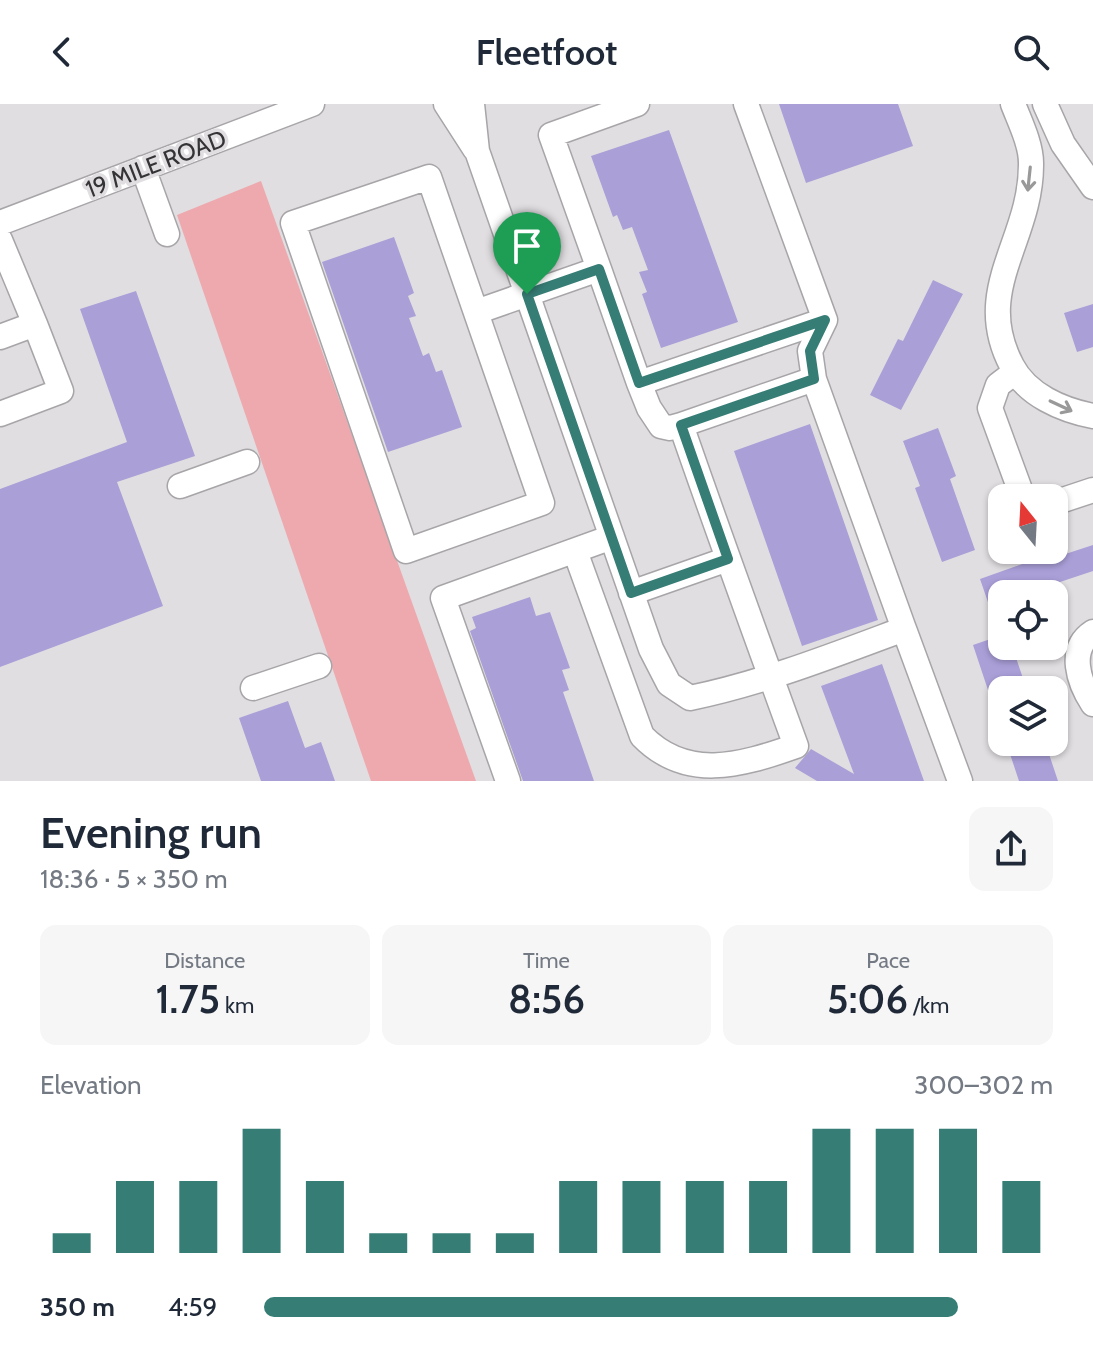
<!DOCTYPE html>
<html lang="en">
<head>
<meta charset="utf-8">
<style>
  :root { --surface:#fff; --page:#f6f6f7; --text:#1f2937; --muted:#747a83; --accent:#367d75 }
  body { margin:0; font-family:Cabin,sans-serif; background:var(--page); color:var(--text); height:100vh; display:flex; flex-direction:column; font-size:30px; white-space:nowrap }
  * { box-sizing:border-box; margin:0 }
  p { font-size:26px; color:var(--muted) }
  .icon { flex:none; width:44px; height:44px; fill:none; stroke:currentColor; stroke-width:2; stroke-linecap:round; stroke-linejoin:round }
  .map { position:relative; height:677px; overflow:hidden }
  .panel { display:flex; flex-direction:column; background:var(--surface); flex:1 }
  .panel>* { flex:none }
  .needle { width:52px; rotate:342deg }
  .controls { position:absolute; left:988px; top:380px; display:grid; gap:16px }
  .controls a { display:grid; place-items:center; width:80px; height:80px; border-radius:16px; background:var(--surface); box-shadow:0 2px 6px #0004; font-size:40px }
  .pin { position:absolute; display:grid; place-items:center; width:68px; height:68px; color:#fff; margin:-82px -34px; border-radius:50% 50% 50% 0; rotate:-45deg; box-shadow:0 0 8px #0007 }
  .pin .icon { rotate:45deg }
  .round { display:grid; place-items:center; flex:none; width:84px; height:84px; border-radius:16px; background:var(--page) }
  .overview { display:flex; align-items:center; justify-content:space-between; height:136px; padding:0 40px }
  h1 { font-size:44px; font-weight:600; line-height:60px }
  .metrics { display:grid; grid-template-columns:repeat(3,1fr); gap:12px; height:136px; padding:8px 40px }
  .metrics div { display:grid; align-content:center; border-radius:16px; background:var(--page); text-align:center }
  .metrics b { font-size:40px; font-weight:600 }
  .metrics small { font-size:22px; font-weight:400 }
  .metrics p { font-size:22px }
  .chart { height:224px; padding:16px 40px }
  .chart p { display:flex; justify-content:space-between }
  .chart svg { width:100%; height:144px; margin-top:8px; stroke:var(--accent); stroke-width:6 }
  ul { padding:0 40px; list-style:none; font-size:26px }
  li { display:grid; grid-template-columns:128px 96px 1fr; align-items:center; height:60px }
  li i { height:20px; border-radius:10px; background:var(--accent) }
  header { display:flex; justify-content:space-between; align-items:center; height:104px; padding:0 40px; background:var(--surface); font-size:36px; font-weight:600 }
  .map>svg:first-child { display:block }
  .green { fill:#eda9ae }
  .building { fill:#ab9fd8 }
  .lines { fill:none; stroke-linecap:round; stroke-linejoin:round }
  .minor-casing { stroke:#a7a5a8; stroke-width:27 }
  .minor { stroke:#fff; stroke-width:24 }
  .oneway { stroke:#9a999a }
  .route-casing { stroke:#fff; stroke-width:16 }
  .route { stroke:#367d75; stroke-width:10 }
  .labels { text-anchor:middle; stroke-width:7; stroke-linejoin:round; paint-order:stroke }
  .street-label { font-size:24px; fill:#343335; stroke:#e1dee1 }
</style>
</head>
<body>
<header><svg class="icon" aria-label="back" viewBox="0 0 24 24"><path d="M15 5l-7 7 7 7"/></svg>Fleetfoot<svg class="icon" aria-label="search" viewBox="0 0 24 24"><circle cx="10" cy="10" r="6"/><path d="M15 15l6 6"/></svg></header>
<div class="map">
<svg width="1093" height="677" viewBox="0 0 1093 677">
  <rect width="100%" height="100%" fill="#e1dee1"/>
  <!-- green -->
  <path class="green" d="M 261,77 L 476,677 L 371,677 L 177,111 Z"/>
  <!-- building -->
  <path class="building" d="M 779,0 L 898,0 L 913,42 L 806,79 Z
    M 669,26 L 738,218 L 661,244 L 642,190 L 647,188 L 639,168 L 648,166 L 632,123 L 623,126 L 617,111 L 613,113 L 591,52 Z
    M 394,133 L 414,189 L 408,192 L 416,212 L 409,214 L 423,252 L 429,249 L 436,268 L 442,266 L 462,323 L 388,348 L 322,158 Z
    M 933,176 L 963,190 L 901,306 L 870,291 L 898,235 L 903,237 Z
    M 136,187 L 195,352 L 117,378 L 163,502 L 0,563 L 0,385 L 127,338 L 80,205 Z
    M 1093,200 L 1093,243 L 1077,248 L 1064,209 Z
    M 810,320 L 878,516 L 802,542 L 734,347 Z
    M 938,324 L 956,372 L 950,375 L 975,446 L 942,458 L 915,384 L 920,382 L 903,337 Z
    M 1093,441 L 1093,467 L 1045,483 L 1047,490 L 1002,490 L 1002,529 L 999,530 L 980,475 L 1042,453 L 1044,457 Z
    M 530,493 L 536,512 L 550,508 L 570,564 L 562,566 L 569,586 L 563,588 L 594,677 L 523,677 L 470,527 L 476,524 L 472,513 Z
    M 1002,531 L 1002,542 L 1012,542 L 1027,586 L 988,586 L 973,541 Z
    M 882,560 L 924,677 L 817,677 L 795,664 L 811,645 L 854,670 L 821,582 Z
    M 288,597 L 305,644 L 321,638 L 335,677 L 261,677 L 239,614 Z
    M 1006,638 L 1045,638 L 1058,677 L 1019,677 Z"/>
  <g class="lines">
    <!-- minor casing -->
    <g class="minor-casing">
      <path id="minor" d="M 446,0 L 475,45
        M 472,0 L 477,47 L 651,545 L 669,580 L 690,594 C 763,579 834,551 904,525 L 814,275 L 681,321 C 718,428 757,535 796,642 C 739,662 686,677 642,632 L 575,447
        M 1013,0 C 1020,18 1031,40 1031,59 C 1032,137 971,185 1012,262 C 1027,291 1062,306 1093,312
        M 1045,0 L 1063,40 L 1093,83
        M 143,64 L 167,130
        M 429,73 L 542,399 L 406,447 L 293,119 Z
        M 0,119 L 312,0
        M 0,136 L 35,220
        M 599,165 L 551,31 L 637,0
        M 476,208 L 599,165 L 639,279 L 825,216 L 746,0
        M 0,233 L 35,220 L 61,287 L 0,310
        M 1015,268 L 998,281 L 990,304 L 1023,394
        M 814,275 L 810,247 L 825,216
        M 639,279 L 649,304 L 661,322 L 670,324 L 681,321
        M 180,382 L 247,358
        M 1054,399 L 1093,386
        M 631,489 L 728,455
        M 904,525 L 960,677
        M 1093,528 C 1067,545 1079,579 1093,600
        M 253,584 L 319,562
        M 508,677 L 443,494 L 612,433"/>
    </g>
    <!-- minor -->
    <use href="#minor" class="minor"/>
  </g>
  <!-- one-way arrows -->
  <defs><path id="oneway-shaft" d="M-6 0H5M1.5-3L5.5 0L1.5 3" fill="none" stroke-width="1.6" stroke-linecap="round" stroke-linejoin="round" transform="scale(2)"/></defs>
  <g class="oneway">
    <use href="#oneway-shaft" transform="translate(1029 75) rotate(96)"/>
    <use href="#oneway-shaft" transform="translate(1061 302) rotate(25)"/>
  </g>
  <g class="lines">
    <!-- route casing -->
    <g class="route-casing">
      <path id="route" d="M 599,165 L 639,279 L 825,216 L 810,247 L 814,275 L 681,321 L 728,455 L 631,489 L 527,190 Z"/>
    </g>
    <!-- route -->
    <use href="#route" class="route"/>
  </g>
  <g class="labels">
    <!-- street labels -->
    <g class="street-label">
      <text transform="translate(156 60) rotate(-21)" y="8">19 MILE ROAD</text>
    </g>
  </g>
</svg>
<div class="controls">
<a><svg class="needle" viewBox="-14 -14 28 28"><path d="M0-13l5 13h-10z" fill="#e53935"/><path d="M0 13l5-13h-10z" fill="#747a83"/></svg></a>
<a><svg class="icon" aria-label="locate" viewBox="0 0 24 24"><circle cx="12" cy="12" r="6"/><path d="M12 2v4M12 18v4M2 12h4M18 12h4"/></svg></a>
<a><svg class="icon" aria-label="layers" viewBox="0 0 24 24"><path d="M12 4l9 5-9 5-9-5zM3 14l9 5 9-5"/></svg></a>
</div>
<div class="pin" style="left:527px;top:190px;background:#1e9e55"><svg class="icon" aria-label="arrive" viewBox="0 0 24 24"><path d="M6 21V4h12l-3 4 3 4H6"/></svg></div>
</div>
<section class="panel">
<div class="overview"><div><h1>Evening run</h1><p>18:36 · 5 × 350 m</p></div><a class="round"><svg class="icon" aria-label="share" viewBox="0 0 24 24"><path d="M12 15V3M7 8l5-5 5 5M5 13v7h14v-7"/></svg></a></div>
<div class="metrics">
<div><p>Distance</p><b>1.75<small> km</small></b></div>
<div><p>Time</p><b>8:56</b></div>
<div><p>Pace</p><b>5:06<small> /km</small></b></div>
</div>
<div class="chart"><p><span>Elevation</span>300–302 m</p>
<svg viewBox="0 0 160 44" preserveAspectRatio="none"><path d="M5 44V38M15 44V22M25 44V22M35 44V6M45 44V22M55 44V38M65 44V38M75 44V38M85 44V22M95 44V22M105 44V22M115 44V22M125 44V6M135 44V6M145 44V6M155 44V22"/></svg>
</div>
<ul>
<li><b>350 m</b>4:59<i style="width:88%"></i></li>
</ul>
</section>
</body>
</html>
